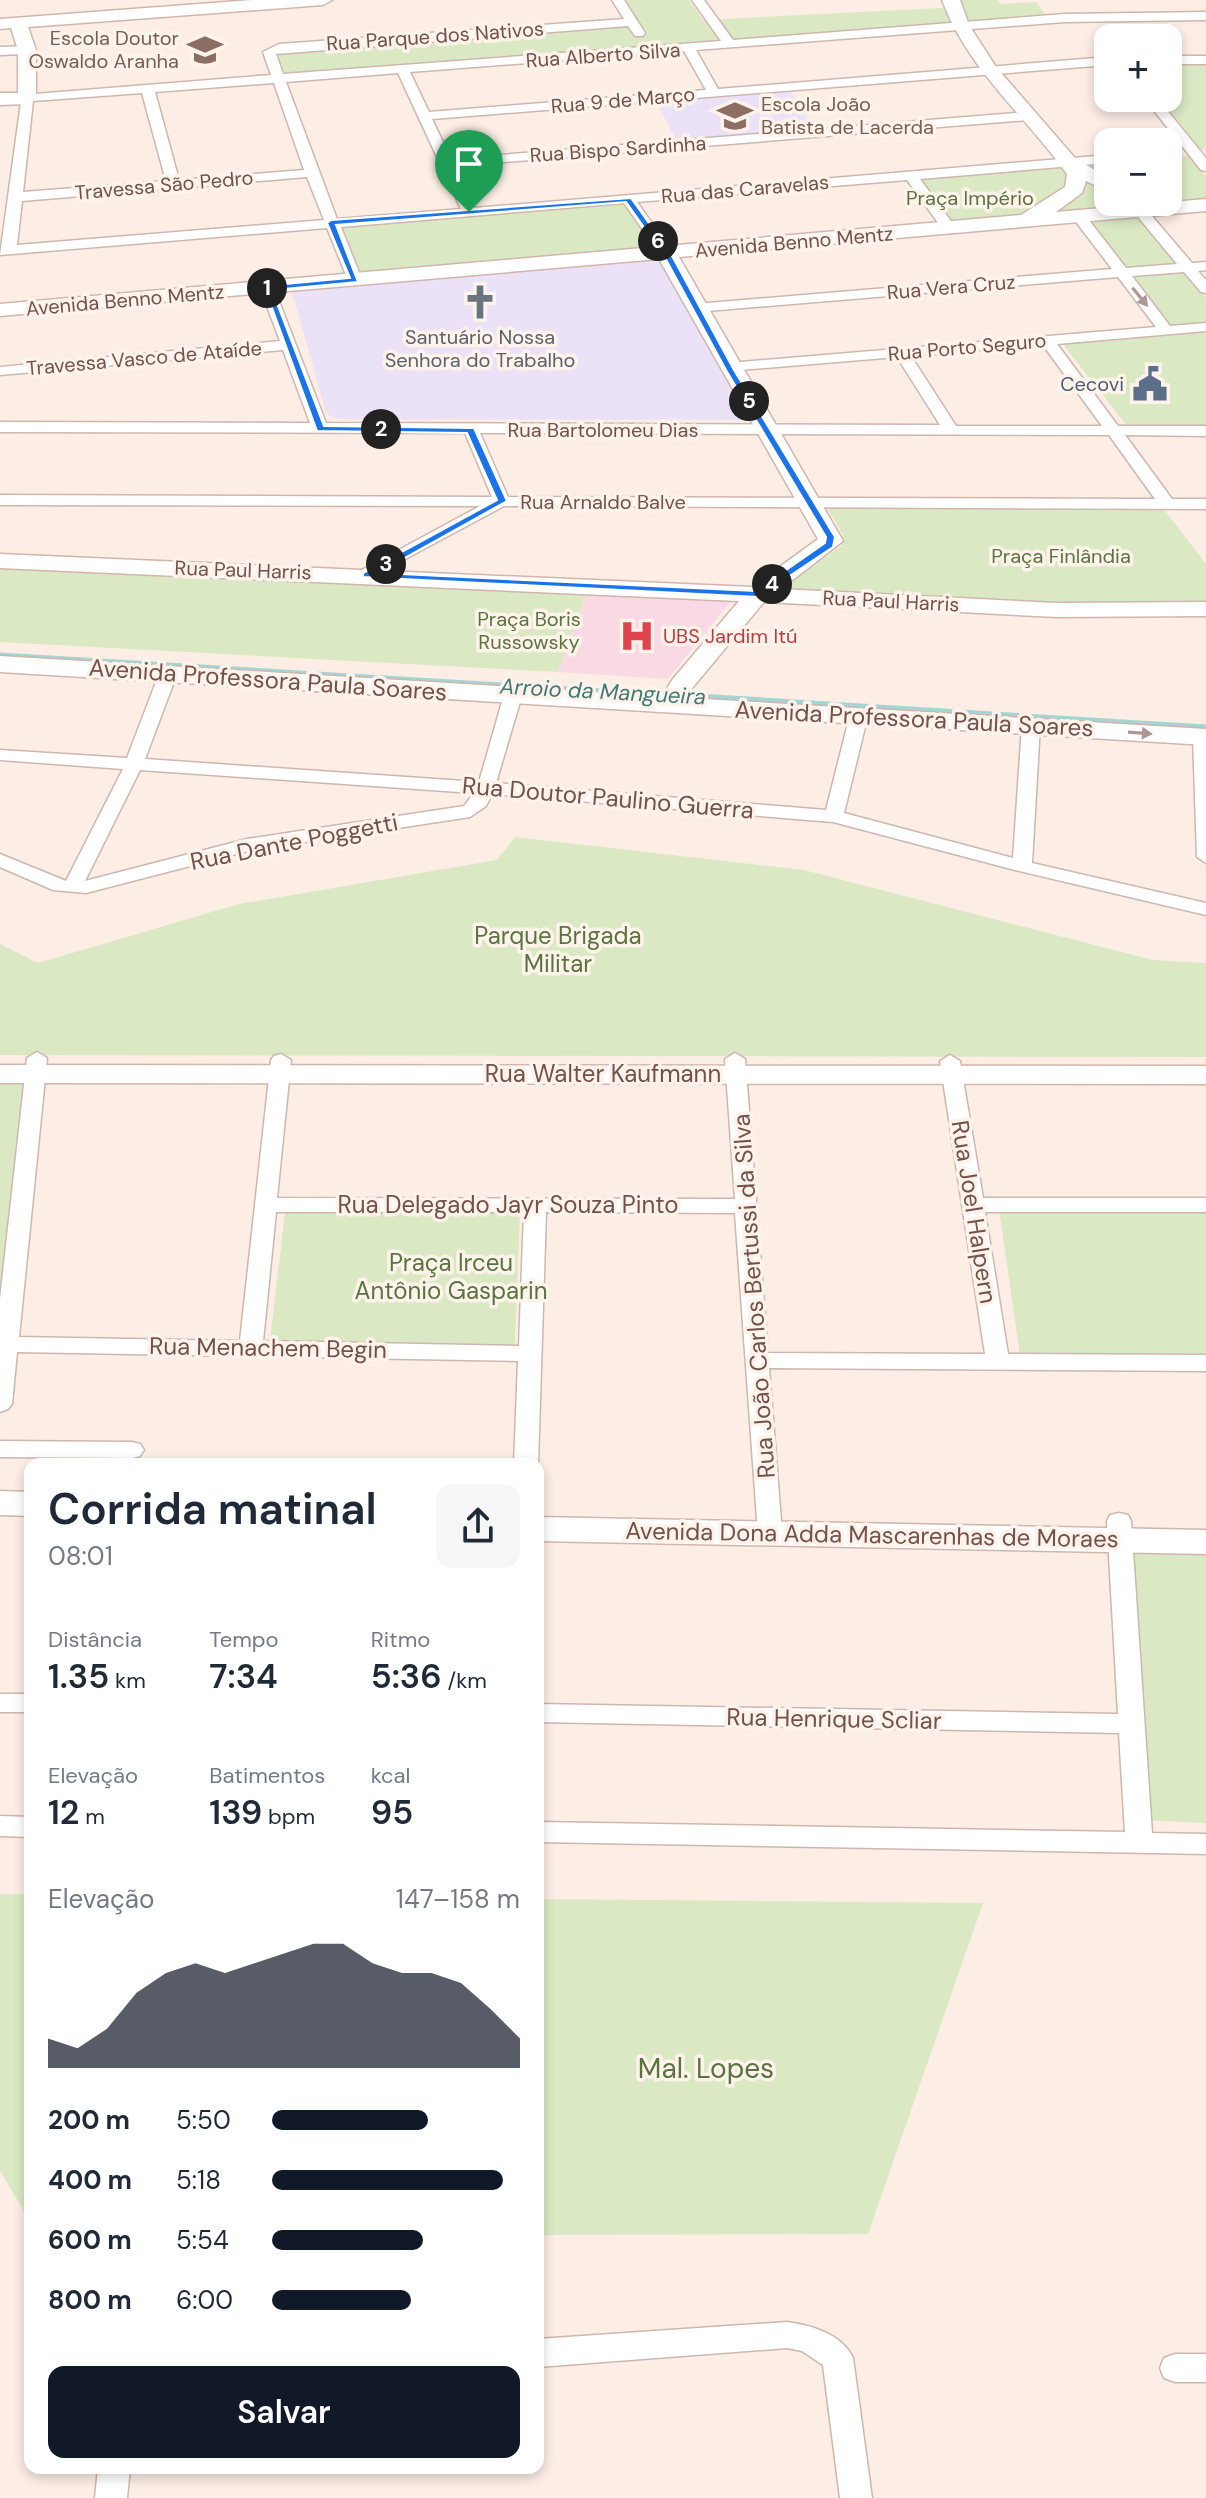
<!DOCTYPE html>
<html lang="pt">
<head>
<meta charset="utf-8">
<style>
  :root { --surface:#fff; --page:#f6f6f7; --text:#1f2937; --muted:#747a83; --accent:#111827 }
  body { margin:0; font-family:"DM Sans",sans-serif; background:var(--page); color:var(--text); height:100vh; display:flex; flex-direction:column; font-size:30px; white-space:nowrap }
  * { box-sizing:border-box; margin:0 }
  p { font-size:26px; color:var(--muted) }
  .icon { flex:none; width:44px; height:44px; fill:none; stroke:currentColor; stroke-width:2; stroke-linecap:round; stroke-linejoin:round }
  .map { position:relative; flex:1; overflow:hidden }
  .drawer { position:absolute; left:24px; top:1458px; width:520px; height:1016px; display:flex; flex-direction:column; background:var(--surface); border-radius:16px; box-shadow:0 4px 12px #0003 }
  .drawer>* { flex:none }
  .tools { position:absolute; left:1094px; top:24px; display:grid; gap:16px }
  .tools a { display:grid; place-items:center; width:88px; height:88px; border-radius:16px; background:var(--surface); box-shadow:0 4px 12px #0003; font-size:40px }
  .pin { position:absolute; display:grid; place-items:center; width:68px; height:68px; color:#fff; margin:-82px -34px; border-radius:50% 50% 50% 0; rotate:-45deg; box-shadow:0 0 8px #0007 }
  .pin .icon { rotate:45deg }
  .km { position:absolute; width:40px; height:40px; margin:-20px; border-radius:50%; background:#222; color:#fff; font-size:22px; line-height:40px; text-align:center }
  .round { display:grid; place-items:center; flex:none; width:84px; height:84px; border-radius:16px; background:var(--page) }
  .head { display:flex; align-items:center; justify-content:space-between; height:136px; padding:0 24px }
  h1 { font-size:44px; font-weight:600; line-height:60px }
  .metrics { display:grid; grid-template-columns:repeat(3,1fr); gap:12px; height:136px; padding:8px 24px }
  .metrics div { display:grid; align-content:center }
  .metrics b { font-size:34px; font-weight:600 }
  .metrics small { font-size:22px; font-weight:400 }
  .metrics p { font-size:22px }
  .chart { height:224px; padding:16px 24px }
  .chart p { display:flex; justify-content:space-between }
  .chart svg { width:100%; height:144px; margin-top:8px; fill:var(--accent); opacity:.7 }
  .cta { display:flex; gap:16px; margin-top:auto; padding:16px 24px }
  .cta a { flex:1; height:92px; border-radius:16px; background:var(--accent); color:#fff; font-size:32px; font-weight:600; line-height:92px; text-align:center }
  ul { padding:0 24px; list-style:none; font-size:26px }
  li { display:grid; grid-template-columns:128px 96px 1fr; align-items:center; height:60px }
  li i { height:20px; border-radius:10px; background:var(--accent) }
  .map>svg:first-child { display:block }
  .education { fill:#ebe2f8 }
  .medical { fill:#f9d9e3 }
  .green { fill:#dae9c4 }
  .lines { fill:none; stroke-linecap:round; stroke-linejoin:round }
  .stream { stroke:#a1d6d3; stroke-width:5 }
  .street-casing { stroke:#cfb6af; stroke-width:3 }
  .secondary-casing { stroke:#d2b5ac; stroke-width:3 }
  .street { fill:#fff; fill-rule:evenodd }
  .secondary { fill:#fff; fill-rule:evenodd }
  .oneway { fill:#ac9793 }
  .route { fill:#1a73e8; stroke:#fff; stroke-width:2; fill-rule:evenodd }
  .labels { text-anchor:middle; stroke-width:7; stroke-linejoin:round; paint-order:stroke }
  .far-street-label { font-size:20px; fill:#74514b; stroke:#fef3eb }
  .far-education-label { font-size:20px; fill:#785e54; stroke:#fef3eb; text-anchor:end }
  .far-park-label { font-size:20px; fill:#5a7441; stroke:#fef3eb }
  .far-worship-label { font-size:20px; fill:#5b616d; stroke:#fef3eb }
  .far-service-label { font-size:20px; fill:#4e5e75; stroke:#fef3eb; text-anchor:end }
  .far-health-label { font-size:20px; fill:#be3a42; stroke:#fef3eb; text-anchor:start }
  .far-water-label { font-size:22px; font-style:italic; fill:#407876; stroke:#fef3eb }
  .street-label { font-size:24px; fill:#74514b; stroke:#fef3eb }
  .park-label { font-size:24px; fill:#5a7441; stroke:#fef3eb }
  .near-park-label { font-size:28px; fill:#5a7441; stroke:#fef3eb }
</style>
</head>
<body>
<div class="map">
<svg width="1206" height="2498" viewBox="0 0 1206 2498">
  <rect width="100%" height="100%" fill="#fceee5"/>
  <!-- education -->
  <path class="education" d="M 790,90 L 815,131 L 677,142 L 656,101 Z
    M 663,258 L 752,420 L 338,419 L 329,415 L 325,409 L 292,292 Z"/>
  <!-- medical -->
  <path class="medical" d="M 587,592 L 731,601 L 668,679 L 558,672 Z"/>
  <!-- green -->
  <path class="green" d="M 626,0 L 689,0 L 703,20 L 960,7 L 957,0 L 998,0 L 1000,4 L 1036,2 L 1047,17 L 281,75 L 274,52 L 640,24 Z
    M 1168,61 L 1206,61 L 1206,149 L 1194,150 L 1154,98 L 1168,98 Z
    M 1188,156 L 1206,176 L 1206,201 L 951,224 L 919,177 L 1108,162 L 1108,202 L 1168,202 L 1168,158 Z
    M 628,203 L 655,250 L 358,276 L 339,228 Z
    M 1141,217 L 1206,298 L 1206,325 L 1172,328 L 1088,222 Z
    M 1206,330 L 1206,427 L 1128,427 L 1061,342 Z
    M 826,506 L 1163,508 L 1206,564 L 1206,604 L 1060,605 L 778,589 L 842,546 L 843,535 Z
    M 0,565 L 587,592 L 558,672 L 0,642 Z
    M 515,837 L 804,870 L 1153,960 L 1206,963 L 1206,1057 L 0,1055 L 0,944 L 38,963 L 239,904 L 497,860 Z
    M 0,1082 L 33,1082 L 0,1353 Z
    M 999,1209 L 1206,1209 L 1206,1355 L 1020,1355 Z
    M 520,1212 L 515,1345 L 270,1340 L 285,1213 Z
    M 1129,1549 L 1206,1550 L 1206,1823 L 1141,1820 Z
    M 0,1894 L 30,1894 L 30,2221 L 0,2171 Z
    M 538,1899 L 983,1903 L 868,2234 L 538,2235 Z"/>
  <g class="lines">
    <!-- stream -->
    <path class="stream" d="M 0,655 L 671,695
      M 682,695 L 1206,727"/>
    <!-- street casing -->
    <g class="street-casing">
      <path id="street" d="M 612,0 L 624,0 L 645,33 L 643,36 L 635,36 L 628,26 L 276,54 L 283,74 L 721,41 L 692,0 L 704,0 L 733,40 L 1065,14 L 1206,12 L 1206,20 L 1065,22 L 696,50 L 718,89 L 1108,57 L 1108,65 L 432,119 L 451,159 L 1028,112 L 1034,116 L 1028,120 L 454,166 L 474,208 L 1108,155 L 1108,163 L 920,179 L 956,228 L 949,232 L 944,231 L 907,180 L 637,202 L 674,254 L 667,258 L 662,257 L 624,203 L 341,227 L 362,280 L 355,284 L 348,280 L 327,228 L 0,255 L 22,95 L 271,75 L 263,52 L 279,44 L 624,19 ZM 684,51 L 706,90 L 429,112 L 410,72 ZM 398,73 L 461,209 L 337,219 L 286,82 ZM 274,83 L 304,170 L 179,180 L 155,92 ZM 142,93 L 166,181 L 23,192 L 33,101 ZM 307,177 L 324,220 L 17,245 L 22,201 Z
        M 0,47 L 27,46 L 33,50 L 27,54 L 0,55 Z
        M 1168,56 L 1206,56 L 1206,64 L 1168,64 Z
        M 1144,98 L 1157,98 L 1206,158 L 1206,171 L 1201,170 Z
        M 1141,208 L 1146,209 L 1192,263 L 1206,262 L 1206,270 L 1198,271 L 1206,280 L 1206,293 L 1201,292 L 1184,272 L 1132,276 L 1170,326 L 1206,323 L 1206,331 L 1057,344 L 1118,426 L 1206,426 L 1206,436 L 1125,435 L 1172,499 L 1206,499 L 1206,509 L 504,506 L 366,580 L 360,579 L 358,575 L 360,571 L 480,506 L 0,505 L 0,495 L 492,497 L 465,433 L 0,432 L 0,422 L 310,423 L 283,350 L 0,375 L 0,367 L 280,341 L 260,288 L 267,284 L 274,288 L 326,423 L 940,425 L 897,357 L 729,371 L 722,367 L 729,363 L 1156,327 L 1118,277 L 696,312 L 689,308 L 696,304 L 1112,269 L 1073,218 L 1080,214 L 1085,215 L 1126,268 L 1177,264 L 1134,212 ZM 1043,345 L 1102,426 L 956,426 L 911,356 ZM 480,433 L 1109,435 L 1155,499 L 508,497 Z
        M 168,669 L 177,674 L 145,759 L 479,782 L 504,695 L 513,690 L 522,695 L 496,783 L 826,810 L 850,715 L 859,710 L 868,715 L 844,813 L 1013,858 L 1022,726 L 1031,721 L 1040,726 L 1032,863 L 1206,903 L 1206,915 L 1015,870 L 833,822 L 492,794 L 486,806 L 470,817 L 248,851 L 86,893 L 53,890 L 0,867 L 0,854 L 66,881 L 123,769 L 0,760 L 0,750 L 127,758 L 159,674 ZM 140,770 L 474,793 L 464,806 L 247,839 L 85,881 Z
        M 1202,732 L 1206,733 L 1206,863 L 1197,857 L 1193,737 Z
        M 37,1052 L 47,1058 L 19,1337 L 240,1341 L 271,1060 L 274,1056 L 281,1054 L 291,1060 L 277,1198 L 735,1199 L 725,1059 L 735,1053 L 745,1059 L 768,1353 L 985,1354 L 940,1061 L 950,1055 L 960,1061 L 983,1198 L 1206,1198 L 1206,1212 L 985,1212 L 1008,1354 L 1206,1355 L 1206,1371 L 769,1368 L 782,1533 L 779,1539 L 770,1541 L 761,1539 L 758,1533 L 735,1213 L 546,1212 L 538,1464 L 514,1464 L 518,1361 L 17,1352 L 12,1404 L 8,1409 L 0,1412 L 0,1299 L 27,1058 ZM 276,1212 L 524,1212 L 519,1346 L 263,1341 Z
        M 0,1441 L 132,1442 L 140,1444 L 144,1450 L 140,1456 L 132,1458 L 0,1457 Z
        M 1119,1513 L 1128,1515 L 1131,1521 L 1152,1833 L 1206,1834 L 1206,1854 L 538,1842 L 538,1822 L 1125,1832 L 1119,1733 L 538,1722 L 538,1704 L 1118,1714 L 1107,1521 L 1110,1515 Z
        M 0,1694 L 30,1694 L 30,1712 L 0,1712 Z
        M 0,1816 L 30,1817 L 30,1837 L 0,1836 Z
        M 787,2322 C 811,2325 842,2334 853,2358 L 872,2498 L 840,2498 L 823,2365 L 802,2351 L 787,2348 L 538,2367 L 538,2339 Z
        M 1175,2354 L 1206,2354 L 1206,2382 L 1175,2382 L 1164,2378 L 1160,2368 L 1164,2358 Z
        M 98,2468 L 130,2468 L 127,2498 L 95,2498 Z"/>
    </g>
    <!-- secondary casing -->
    <g class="secondary-casing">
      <path id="secondary" d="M 252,0 L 332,0 L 323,5 L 28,27 L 36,50 L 36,98 L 27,104 L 0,105 L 0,93 L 18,93 L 18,50 L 11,28 L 0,29 L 0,19 Z
        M 942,0 L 960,0 L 969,25 L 996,67 L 1075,158 L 1108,178 L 1108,192 L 1086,181 L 1082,193 L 1056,212 L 1206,199 L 1206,211 L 679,257 L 843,541 L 781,589 L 1057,603 L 1206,602 L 1206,616 L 1057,617 L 764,602 L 693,687 L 687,698 L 1206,729 L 1206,745 L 0,672 L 0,656 L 663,696 L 672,680 L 739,601 L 0,568 L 0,554 L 752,587 L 818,539 L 659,259 L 0,316 L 0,304 L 1021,215 L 1065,187 L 1067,174 C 1025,115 968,70 942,0 Z
        M 0,1065 L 1206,1066 L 1206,1084 L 0,1083 Z
        M 0,1491 L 30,1492 L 30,1516 L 0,1515 Z
        M 538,1517 L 1206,1530 L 1206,1554 L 538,1541 Z"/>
    </g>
    <!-- street -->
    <use href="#street" class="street"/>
    <!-- secondary -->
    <use href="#secondary" class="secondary"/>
  </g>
  <!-- one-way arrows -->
  <defs><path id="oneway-solid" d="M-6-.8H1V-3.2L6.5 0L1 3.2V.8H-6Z" transform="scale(2)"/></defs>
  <g class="oneway">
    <use href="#oneway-solid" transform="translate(1140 297) rotate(51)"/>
    <use href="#oneway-solid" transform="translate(1140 733) rotate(4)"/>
  </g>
  <!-- route -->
  <path class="route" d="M 631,198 L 671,254 L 734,370 L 835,537 L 833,547 L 758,597 L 363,577 L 363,573 L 497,500 L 467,433 L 317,431 L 264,286 L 350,278 L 327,223 L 331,220 ZM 626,202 L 663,254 L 726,370 L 826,537 L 825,543 L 756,591 L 378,573 L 507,501 L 474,428 L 324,426 L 272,290 L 358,282 L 336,225 Z"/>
  <!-- icons -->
  <defs>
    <g id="school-bare" transform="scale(2.76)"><path d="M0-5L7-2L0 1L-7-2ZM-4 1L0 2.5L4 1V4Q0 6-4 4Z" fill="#8d6e63" stroke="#fef3eb" stroke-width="2.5" paint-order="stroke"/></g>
    <g id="church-bare" transform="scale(2.76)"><path d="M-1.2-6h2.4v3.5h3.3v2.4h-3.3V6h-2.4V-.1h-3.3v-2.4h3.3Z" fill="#6b7280" stroke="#fef3eb" stroke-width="2.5" paint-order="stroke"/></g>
    <g id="civic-bare" transform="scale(2.76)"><path d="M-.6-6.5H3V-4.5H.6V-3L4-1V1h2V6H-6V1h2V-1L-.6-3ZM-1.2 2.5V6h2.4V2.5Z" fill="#5c6f8a" stroke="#fef3eb" stroke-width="2.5" paint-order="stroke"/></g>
    <g id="hospital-bare" transform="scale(2.76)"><path d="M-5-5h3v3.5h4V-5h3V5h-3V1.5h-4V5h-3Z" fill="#e0444e" stroke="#fef3eb" stroke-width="2.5" paint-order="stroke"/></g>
  </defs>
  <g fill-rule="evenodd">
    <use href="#school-bare" x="205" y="50"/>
    <use href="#school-bare" x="735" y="116"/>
    <use href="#church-bare" x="480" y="302"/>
    <use href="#civic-bare" x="1150" y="384"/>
    <use href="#hospital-bare" x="637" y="636"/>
  </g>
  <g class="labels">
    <!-- far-street labels -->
    <g class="far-street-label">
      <text transform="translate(435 36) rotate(-4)" y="7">Rua Parque dos Nativos</text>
      <text transform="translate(603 55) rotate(-4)" y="7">Rua Alberto Silva</text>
      <text transform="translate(623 100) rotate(-5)" y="7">Rua 9 de Março</text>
      <text transform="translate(618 149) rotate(-4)" y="7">Rua Bispo Sardinha</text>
      <text transform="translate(164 185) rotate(-5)" y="7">Travessa São Pedro</text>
      <text transform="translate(745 189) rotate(-5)" y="7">Rua das Caravelas</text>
      <text transform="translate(794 242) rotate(-5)" y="7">Avenida Benno Mentz</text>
      <text transform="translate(951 287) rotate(-5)" y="7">Rua Vera Cruz</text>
      <text transform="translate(125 300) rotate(-5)" y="7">Avenida Benno Mentz</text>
      <text transform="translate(967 347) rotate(-5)" y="7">Rua Porto Seguro</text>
      <text transform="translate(144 358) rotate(-5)" y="7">Travessa Vasco de Ataíde</text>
      <text x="603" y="437">Rua Bartolomeu Dias</text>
      <text x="603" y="509">Rua Arnaldo Balve</text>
      <text transform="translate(243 570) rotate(2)" y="7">Rua Paul Harris</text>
      <text transform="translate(891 601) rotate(3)" y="7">Rua Paul Harris</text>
    </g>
    <!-- far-education labels -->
    <g class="far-education-label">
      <text x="179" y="45">Escola Doutor<tspan x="179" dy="23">Oswaldo Aranha</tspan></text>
      <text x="761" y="111" text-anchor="start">Escola João<tspan x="761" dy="23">Batista de Lacerda</tspan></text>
    </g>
    <!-- far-park labels -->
    <g class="far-park-label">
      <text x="970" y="205">Praça Império</text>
      <text x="1061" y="563">Praça Finlândia</text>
      <text x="529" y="626">Praça Boris<tspan x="529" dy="23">Russowsky</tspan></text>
    </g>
    <!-- far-worship labels -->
    <g class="far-worship-label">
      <text x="480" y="344">Santuário Nossa<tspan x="480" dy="23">Senhora do Trabalho</tspan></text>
    </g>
    <!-- far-service labels -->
    <g class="far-service-label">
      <text x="1124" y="391">Cecovi</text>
    </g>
    <!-- far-health labels -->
    <g class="far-health-label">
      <text x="663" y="643">UBS Jardim Itú</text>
    </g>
    <!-- far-water labels -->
    <g class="far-water-label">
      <text transform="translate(603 691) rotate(3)" y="8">Arroio da Mangueira</text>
    </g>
    <!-- street labels -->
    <g class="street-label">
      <text transform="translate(268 680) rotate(4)" y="8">Avenida Professora Paula Soares</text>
      <text transform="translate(914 719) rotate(3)" y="8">Avenida Professora Paula Soares</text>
      <text transform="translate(608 798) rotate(5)" y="8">Rua Doutor Paulino Guerra</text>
      <text transform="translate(294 842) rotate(-11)" y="8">Rua Dante Poggetti</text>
      <text x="603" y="1082">Rua Walter Kaufmann</text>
      <text x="508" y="1213">Rua Delegado Jayr Souza Pinto</text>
      <text transform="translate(974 1212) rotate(81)" y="8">Rua Joel Halpern</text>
      <text transform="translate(754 1296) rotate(-94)" y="8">Rua João Carlos Bertussi da Silva</text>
      <text transform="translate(268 1348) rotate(1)" y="8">Rua Menachem Begin</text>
      <text transform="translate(872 1535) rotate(1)" y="8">Avenida Dona Adda Mascarenhas de Moraes</text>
      <text transform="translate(834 1719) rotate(1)" y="8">Rua Henrique Scliar</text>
    </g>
    <!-- park labels -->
    <g class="park-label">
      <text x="558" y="944">Parque Brigada<tspan x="558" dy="28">Militar</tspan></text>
      <text x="451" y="1271">Praça Irceu<tspan x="451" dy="28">Antônio Gasparin</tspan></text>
    </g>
    <!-- near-park labels -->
    <g class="near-park-label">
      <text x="706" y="2078">Mal. Lopes</text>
    </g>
  </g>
</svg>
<div class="tools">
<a>+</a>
<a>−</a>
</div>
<div class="pin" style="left:469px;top:212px;background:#1e9e55"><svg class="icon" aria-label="arrive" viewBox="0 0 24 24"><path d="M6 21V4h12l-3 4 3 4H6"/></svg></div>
<b class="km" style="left:267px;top:288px">1</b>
<b class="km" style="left:381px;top:429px">2</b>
<b class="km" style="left:386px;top:564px">3</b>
<b class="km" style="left:772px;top:584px">4</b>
<b class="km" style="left:749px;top:401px">5</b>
<b class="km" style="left:658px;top:241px">6</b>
<section class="drawer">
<div class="head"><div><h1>Corrida matinal</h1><p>08:01</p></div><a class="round"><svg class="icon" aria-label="share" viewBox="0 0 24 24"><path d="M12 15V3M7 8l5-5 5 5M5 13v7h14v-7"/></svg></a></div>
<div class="metrics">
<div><p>Distância</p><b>1.35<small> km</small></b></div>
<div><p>Tempo</p><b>7:34</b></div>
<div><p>Ritmo</p><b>5:36<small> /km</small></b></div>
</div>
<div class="metrics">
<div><p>Elevação</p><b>12<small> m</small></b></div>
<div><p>Batimentos</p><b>139<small> bpm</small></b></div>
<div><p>kcal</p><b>95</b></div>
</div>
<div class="chart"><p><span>Elevação</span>147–158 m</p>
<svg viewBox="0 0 160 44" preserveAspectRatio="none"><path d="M0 44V35L10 38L20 32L30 21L40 15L50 12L60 15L70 12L80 9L90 6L100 6L110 12L120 15L130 15L140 18L150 26L160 35V44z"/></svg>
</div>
<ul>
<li><b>200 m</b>5:50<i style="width:63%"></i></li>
<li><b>400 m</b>5:18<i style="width:93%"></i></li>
<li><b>600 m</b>5:54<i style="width:61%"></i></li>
<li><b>800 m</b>6:00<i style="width:56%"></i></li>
</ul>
<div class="cta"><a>Salvar</a></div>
</section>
</div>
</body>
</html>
